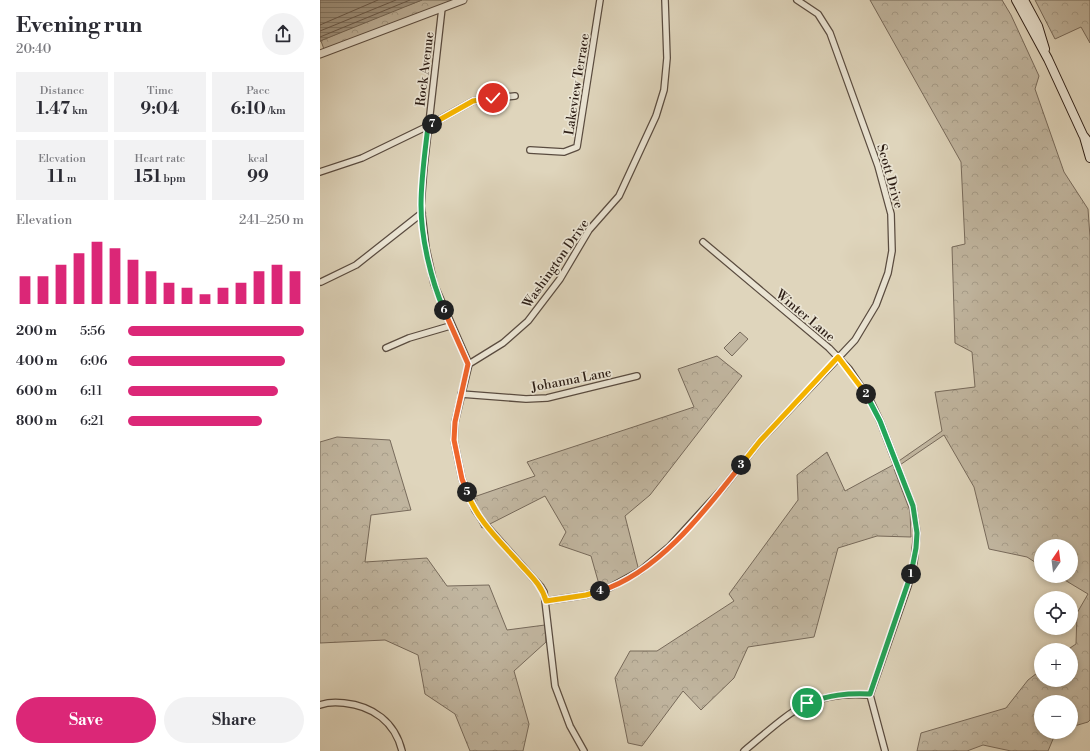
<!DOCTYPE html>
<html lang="en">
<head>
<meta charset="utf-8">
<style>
  :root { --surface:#fff; --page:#f2f2f3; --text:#2b2b33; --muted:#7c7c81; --accent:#db2777 }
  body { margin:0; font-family:"Libre Bodoni",serif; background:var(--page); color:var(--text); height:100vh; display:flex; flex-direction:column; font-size:15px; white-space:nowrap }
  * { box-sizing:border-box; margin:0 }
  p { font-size:13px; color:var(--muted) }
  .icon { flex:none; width:22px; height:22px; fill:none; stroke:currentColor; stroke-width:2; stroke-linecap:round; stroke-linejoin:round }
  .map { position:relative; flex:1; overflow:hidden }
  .sheet { display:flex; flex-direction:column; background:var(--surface); width:320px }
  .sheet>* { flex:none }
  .needle { width:26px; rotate:14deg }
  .tools { position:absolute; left:714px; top:539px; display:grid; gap:8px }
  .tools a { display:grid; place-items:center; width:44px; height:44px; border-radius:50%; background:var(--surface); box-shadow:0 2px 6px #0003; font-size:20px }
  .pin { position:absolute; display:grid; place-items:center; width:34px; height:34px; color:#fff; margin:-17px; border:2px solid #fff; border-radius:50%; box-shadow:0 1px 4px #0007 }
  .km { position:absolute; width:20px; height:20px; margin:-10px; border-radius:50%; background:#222; color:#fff; font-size:11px; line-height:20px; text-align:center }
  .round { display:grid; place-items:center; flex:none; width:42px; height:42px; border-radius:21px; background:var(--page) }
  .overview { display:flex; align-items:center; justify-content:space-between; height:68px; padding:0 16px }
  h1 { font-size:22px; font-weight:700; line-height:30px }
  .figures { display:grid; grid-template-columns:repeat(3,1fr); gap:6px; height:68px; padding:4px 16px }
  .figures div { display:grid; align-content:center; border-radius:0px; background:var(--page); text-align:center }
  .figures b { font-size:17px; font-weight:700 }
  .figures small { font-size:11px; font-weight:400 }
  .figures p { font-size:11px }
  .chart { height:112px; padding:8px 16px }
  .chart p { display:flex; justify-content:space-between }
  .chart svg { width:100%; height:72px; margin-top:4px; stroke:var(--accent); stroke-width:6 }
  .button { display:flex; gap:8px; margin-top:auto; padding:8px 16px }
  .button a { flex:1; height:46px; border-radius:24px; background:var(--accent); color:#fff; font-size:16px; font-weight:700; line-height:46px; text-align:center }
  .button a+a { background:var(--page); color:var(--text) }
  ul { padding:0 16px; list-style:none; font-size:13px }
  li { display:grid; grid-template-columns:64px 48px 1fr; align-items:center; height:30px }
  li i { height:10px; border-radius:5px; background:var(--accent) }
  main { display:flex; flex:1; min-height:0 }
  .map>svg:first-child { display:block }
  .grass { fill:#c1b6a0; stroke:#776a5b }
  .forest { fill:url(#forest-crowns); stroke:#776a5b }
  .water { fill:url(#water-rules); stroke:#736758 }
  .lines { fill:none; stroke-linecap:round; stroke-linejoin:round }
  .shore { stroke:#685a4d; stroke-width:1 }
  .minor-casing { stroke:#5a4c40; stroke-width:8 }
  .tertiary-casing { stroke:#5a4c40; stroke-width:9 }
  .secondary-casing { stroke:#2d1e16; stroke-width:10 }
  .minor { stroke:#eae4d3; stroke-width:5.5 }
  .tertiary { stroke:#eae4d3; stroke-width:7 }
  .secondary { stroke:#eae4d3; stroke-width:8 }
  .split-1-casing { stroke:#fff; stroke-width:8 }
  .split-2-casing { stroke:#fff; stroke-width:8 }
  .split-3-casing { stroke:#fff; stroke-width:8 }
  .split-4-casing { stroke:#fff; stroke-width:8 }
  .split-5-casing { stroke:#fff; stroke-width:8 }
  .split-6-casing { stroke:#fff; stroke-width:8 }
  .split-7-casing { stroke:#fff; stroke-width:8 }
  .split-8-casing { stroke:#fff; stroke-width:8 }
  .split-1 { stroke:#22a559; stroke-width:5 }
  .split-2 { stroke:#22a559; stroke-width:5 }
  .split-3 { stroke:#f5b400; stroke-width:5 }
  .split-4 { stroke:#f0652b; stroke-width:5 }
  .split-5 { stroke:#f5b400; stroke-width:5 }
  .split-6 { stroke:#f0652b; stroke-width:5 }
  .split-7 { stroke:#22a559; stroke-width:5 }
  .split-8 { stroke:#f5b400; stroke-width:5 }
  .labels { text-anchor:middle; stroke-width:3.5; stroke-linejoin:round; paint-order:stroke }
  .street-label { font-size:13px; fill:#2d1e16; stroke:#eae4d3 }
</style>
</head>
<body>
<main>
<section class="sheet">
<div class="overview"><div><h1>Evening run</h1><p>20:40</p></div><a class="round"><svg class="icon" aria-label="share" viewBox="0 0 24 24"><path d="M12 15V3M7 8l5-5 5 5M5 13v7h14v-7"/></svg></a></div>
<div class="figures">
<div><p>Distance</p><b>1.47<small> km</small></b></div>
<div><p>Time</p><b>9:04</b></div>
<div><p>Pace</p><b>6:10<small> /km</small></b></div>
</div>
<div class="figures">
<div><p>Elevation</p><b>11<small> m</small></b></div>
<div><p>Heart rate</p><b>151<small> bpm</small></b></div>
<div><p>kcal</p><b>99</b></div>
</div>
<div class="chart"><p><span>Elevation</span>241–250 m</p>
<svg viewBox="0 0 160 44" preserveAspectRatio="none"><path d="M5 44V27M15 44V27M25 44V20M35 44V13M45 44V6M55 44V10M65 44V17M75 44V24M85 44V31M95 44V34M105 44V38M115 44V34M125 44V31M135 44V24M145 44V20M155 44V24"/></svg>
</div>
<ul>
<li><b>200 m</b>5:56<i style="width:100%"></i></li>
<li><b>400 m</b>6:06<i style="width:89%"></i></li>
<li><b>600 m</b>6:11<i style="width:85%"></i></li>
<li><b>800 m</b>6:21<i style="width:76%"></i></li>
</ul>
<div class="button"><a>Save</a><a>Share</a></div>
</section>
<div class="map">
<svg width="770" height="751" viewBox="0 0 770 751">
  <defs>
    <pattern id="forest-crowns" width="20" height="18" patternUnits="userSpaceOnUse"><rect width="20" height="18" fill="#c1b6a0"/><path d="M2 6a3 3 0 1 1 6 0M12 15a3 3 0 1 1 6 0" fill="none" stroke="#a69c89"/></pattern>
    <pattern id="water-rules" width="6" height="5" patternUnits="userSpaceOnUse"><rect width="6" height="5" fill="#a29784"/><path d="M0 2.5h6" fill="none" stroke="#847b6b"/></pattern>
  </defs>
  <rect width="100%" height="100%" fill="#dfd5bc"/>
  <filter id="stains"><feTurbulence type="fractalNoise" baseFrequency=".005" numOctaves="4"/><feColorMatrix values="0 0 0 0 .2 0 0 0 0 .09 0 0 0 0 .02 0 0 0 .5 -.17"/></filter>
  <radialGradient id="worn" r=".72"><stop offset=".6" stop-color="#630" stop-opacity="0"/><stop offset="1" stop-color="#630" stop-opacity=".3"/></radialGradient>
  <!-- grass -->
  <path class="grass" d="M 420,332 L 428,339 L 412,356 L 404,348 Z"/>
  <!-- forest -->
  <path class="forest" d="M 102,0 L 143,0 L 5,52 L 1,41 L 0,41 L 59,16 Z
    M 550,0 L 682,0 L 691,15 L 719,76 L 715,89 L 744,172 L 768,209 L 770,237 L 770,720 L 768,722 L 751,727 L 751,702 L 721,702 L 721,732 L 736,732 L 728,751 L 691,751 L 663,745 L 647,751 L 597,751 L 601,733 L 686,708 L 708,680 L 721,670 L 721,680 L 751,680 L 751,650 L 747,650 L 756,644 L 757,613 L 768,594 L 738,576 L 751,576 L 751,546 L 721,546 L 721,566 L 707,557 L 669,549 L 654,487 L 624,435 L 574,469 L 590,511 L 591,537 L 557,536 L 518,548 L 494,637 L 428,647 L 414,678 L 381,710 L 363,691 L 322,746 L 308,743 L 295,678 L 310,651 L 337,651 L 414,601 L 409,594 L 478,500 L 477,475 L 507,452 L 525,491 L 573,465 L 622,431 L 615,392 L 655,387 L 652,352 L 635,343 L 632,247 L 645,244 L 641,162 Z
    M 715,0 L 770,0 L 770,43 L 761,27 L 735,39 Z
    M 397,356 L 422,376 L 330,495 L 305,516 L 320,575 L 282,595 L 271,556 L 239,545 L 246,532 L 225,496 L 162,528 L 148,499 L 215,476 L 207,462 L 374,407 L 358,369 Z
    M 17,437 L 70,440 L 91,510 L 51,515 L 45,562 L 107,558 L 127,586 L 169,585 L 187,630 L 225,625 L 226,642 L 194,671 L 209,724 L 203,751 L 150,751 L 135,714 L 105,694 L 98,655 L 65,640 L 0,643 L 0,442 Z"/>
  <!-- water -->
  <path class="water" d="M 0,0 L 102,0 L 0,41 Z"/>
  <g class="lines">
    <!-- shore -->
    <path class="shore" d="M 0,25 L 58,0
      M 0,31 L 76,0
      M 0,37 L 90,0"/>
    <!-- minor casing -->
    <g class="minor-casing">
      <path id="minor" d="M 122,8 L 104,167 L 101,206 L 106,248 L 114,284 L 149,364
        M 210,150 L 244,152 L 257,147 L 280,0
        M 0,172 L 42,158 L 108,126 L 153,101 L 195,96
        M 383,242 L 509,348 L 529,369 L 550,400 L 560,421 L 593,507 L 597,533 L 594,562 L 588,586 L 550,695 L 565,751
        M 1,282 L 36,265 L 102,213
        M 66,348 L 89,338 L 130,326
        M 141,394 L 206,399 L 227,398 L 317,376
        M 226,601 L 266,595 L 289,588 L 320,571 L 350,546 L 403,488 L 440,441 L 535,340 L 556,305 L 568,273 L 572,251 L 571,214 L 558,166 L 510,33 L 498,14 L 477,0
        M 0,705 C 8,702 16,702 24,703 C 53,706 75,722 82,751
        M 264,751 L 250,726 L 235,686 L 224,592 L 221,587 L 164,523 L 155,510 L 142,479 L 134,440 L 135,422 L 149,364 L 183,343 L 208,321 L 240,279 L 269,230 L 299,196 L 336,116 L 344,90 L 347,58 L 345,0
        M 424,751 C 469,714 488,690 550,695"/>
    </g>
    <!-- tertiary casing -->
    <g class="tertiary-casing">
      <path id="tertiary" d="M 0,54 L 143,0"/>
    </g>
    <!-- secondary casing -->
    <g class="secondary-casing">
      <path id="secondary" d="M 696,0 L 728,59 L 763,135 L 770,144
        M 704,0 L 718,26 L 725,49
        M 764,137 L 770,158"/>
    </g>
    <!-- minor -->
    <use href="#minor" class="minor"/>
    <!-- tertiary -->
    <use href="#tertiary" class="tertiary"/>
    <!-- secondary -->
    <use href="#secondary" class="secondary"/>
  </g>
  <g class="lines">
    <!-- split-1 casing -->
    <g class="split-1-casing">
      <path id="split-1" d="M 487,703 C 510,695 526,693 550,694 L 591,574"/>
    </g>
    <!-- split-2 casing -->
    <g class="split-2-casing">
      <path id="split-2" d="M 546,394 L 560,421 L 593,506 L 597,533 L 596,548 L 591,574"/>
    </g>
    <!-- split-3 casing -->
    <g class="split-3-casing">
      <path id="split-3" d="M 421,465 L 440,441 L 518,357 L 546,394"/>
    </g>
    <!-- split-4 casing -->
    <g class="split-4-casing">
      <path id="split-4" d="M 280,591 C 338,573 385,511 421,465"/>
    </g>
    <!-- split-5 casing -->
    <g class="split-5-casing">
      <path id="split-5" d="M 147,492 C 157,521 182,543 202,566 C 212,577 222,586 226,601 L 266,595 L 280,591"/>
    </g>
    <!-- split-6 casing -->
    <g class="split-6-casing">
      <path id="split-6" d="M 124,310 L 148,364 L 135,422 L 134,440 L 142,479 L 147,492"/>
    </g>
    <!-- split-7 casing -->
    <g class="split-7-casing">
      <path id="split-7" d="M 112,124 L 108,126 C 105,152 101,179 101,205 C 101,238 111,280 124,310"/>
    </g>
    <!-- split-8 casing -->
    <g class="split-8-casing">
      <path id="split-8" d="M 112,124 L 153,101 L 173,98"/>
    </g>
    <!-- split-1 -->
    <use href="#split-1" class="split-1"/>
    <!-- split-2 -->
    <use href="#split-2" class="split-2"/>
    <!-- split-3 -->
    <use href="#split-3" class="split-3"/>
    <!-- split-4 -->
    <use href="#split-4" class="split-4"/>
    <!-- split-5 -->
    <use href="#split-5" class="split-5"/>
    <!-- split-6 -->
    <use href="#split-6" class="split-6"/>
    <!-- split-7 -->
    <use href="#split-7" class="split-7"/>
    <!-- split-8 -->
    <use href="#split-8" class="split-8"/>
  </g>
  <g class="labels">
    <!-- street labels -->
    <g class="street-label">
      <text transform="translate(104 69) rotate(-83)" y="5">Rock Avenue</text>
      <text transform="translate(256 84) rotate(-81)" y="5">Lakeview Terrace</text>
      <text transform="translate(571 176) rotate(74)" y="5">Scott Drive</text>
      <text transform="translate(235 263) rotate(-55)" y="5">Washington Drive</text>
      <text transform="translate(486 315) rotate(40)" y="5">Winter Lane</text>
      <text transform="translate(251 379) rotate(-11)" y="5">Johanna Lane</text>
    </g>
  </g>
  <rect width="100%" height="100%" filter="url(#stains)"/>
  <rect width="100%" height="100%" fill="url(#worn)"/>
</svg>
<div class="tools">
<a><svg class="needle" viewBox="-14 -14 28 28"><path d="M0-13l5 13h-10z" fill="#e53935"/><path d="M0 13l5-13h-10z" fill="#7c7c81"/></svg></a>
<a><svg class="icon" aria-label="locate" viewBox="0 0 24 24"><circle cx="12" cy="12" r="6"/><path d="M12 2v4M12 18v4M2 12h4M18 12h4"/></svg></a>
<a>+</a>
<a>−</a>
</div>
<div class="pin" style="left:487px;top:703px;background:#1e9e55"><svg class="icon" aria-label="arrive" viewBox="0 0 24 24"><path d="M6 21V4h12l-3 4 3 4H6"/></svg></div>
<div class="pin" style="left:173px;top:98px;background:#d93025"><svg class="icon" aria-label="check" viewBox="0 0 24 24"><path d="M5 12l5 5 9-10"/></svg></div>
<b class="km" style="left:591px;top:574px">1</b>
<b class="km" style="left:546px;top:394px">2</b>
<b class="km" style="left:421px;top:465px">3</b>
<b class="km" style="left:280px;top:591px">4</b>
<b class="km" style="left:147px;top:492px">5</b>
<b class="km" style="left:124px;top:310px">6</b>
<b class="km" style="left:112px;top:124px">7</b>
</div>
</main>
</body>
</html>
